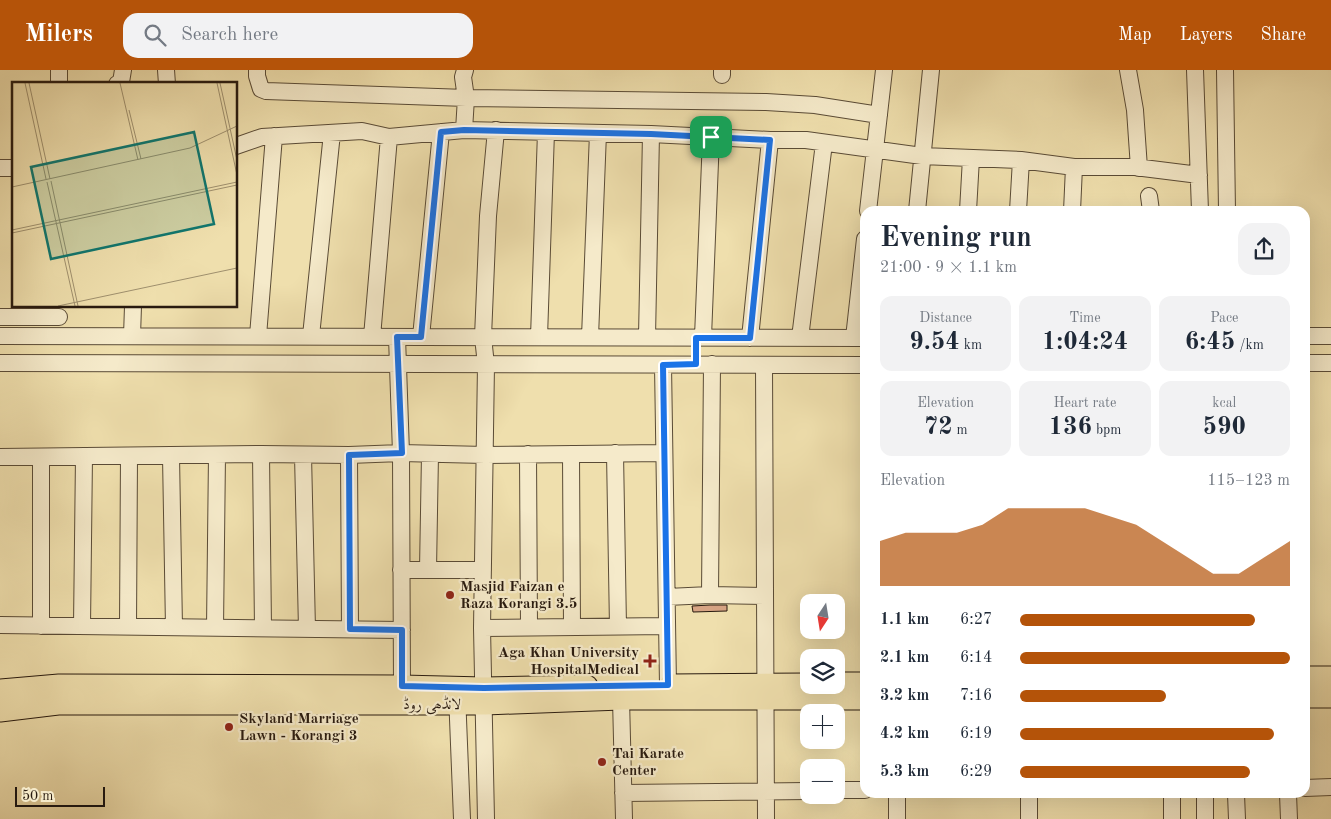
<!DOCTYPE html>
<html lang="en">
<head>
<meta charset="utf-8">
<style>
  :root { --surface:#fff; --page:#f2f2f3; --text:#1f2937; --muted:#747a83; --accent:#b45309 }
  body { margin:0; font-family:"Old Standard TT",Amiri,serif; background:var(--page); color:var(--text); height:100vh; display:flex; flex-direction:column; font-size:19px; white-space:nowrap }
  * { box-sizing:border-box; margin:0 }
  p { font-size:16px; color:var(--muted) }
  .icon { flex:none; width:28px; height:28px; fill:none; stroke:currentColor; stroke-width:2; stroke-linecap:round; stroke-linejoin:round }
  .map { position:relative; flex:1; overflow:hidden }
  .drawer { position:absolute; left:860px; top:136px; width:450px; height:592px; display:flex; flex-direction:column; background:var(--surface); border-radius:15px; box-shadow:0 5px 20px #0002 }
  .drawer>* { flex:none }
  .needle { width:32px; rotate:192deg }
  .buttons { position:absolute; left:800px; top:524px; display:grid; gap:10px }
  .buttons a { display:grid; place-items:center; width:45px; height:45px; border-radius:10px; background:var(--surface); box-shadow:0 5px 20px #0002; font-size:25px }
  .scale { position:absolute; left:15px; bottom:12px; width:90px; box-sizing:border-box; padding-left:5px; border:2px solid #281a0f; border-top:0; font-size:14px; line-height:18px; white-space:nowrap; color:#281a0f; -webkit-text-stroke:4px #f5eaca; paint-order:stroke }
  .pin { position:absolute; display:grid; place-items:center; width:42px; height:42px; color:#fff; margin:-21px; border-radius:10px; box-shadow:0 2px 8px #0006 }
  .round { display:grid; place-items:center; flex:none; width:52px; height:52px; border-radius:15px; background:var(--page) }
  .head { display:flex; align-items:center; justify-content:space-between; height:85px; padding:0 20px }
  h1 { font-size:28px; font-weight:800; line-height:38px }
  .figures { display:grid; grid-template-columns:repeat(3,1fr); gap:8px; height:85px; padding:5px 20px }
  .figures div { display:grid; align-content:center; border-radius:12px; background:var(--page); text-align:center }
  .figures b { font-size:25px; font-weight:800 }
  .figures small { font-size:14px; font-weight:400 }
  .figures p { font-size:14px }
  .chart { height:140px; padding:10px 20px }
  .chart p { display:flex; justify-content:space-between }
  .chart svg { width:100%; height:90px; margin-top:5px; fill:var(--accent); opacity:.7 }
  ul { padding:0 20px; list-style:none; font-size:16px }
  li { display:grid; grid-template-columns:80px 60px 1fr; align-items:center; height:38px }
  li i { height:12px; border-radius:6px; background:var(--accent) }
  header { display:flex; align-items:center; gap:30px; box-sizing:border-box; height:70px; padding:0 25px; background:var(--accent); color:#fff }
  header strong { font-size:24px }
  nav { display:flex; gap:28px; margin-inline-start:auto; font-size:18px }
  .search { width:350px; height:45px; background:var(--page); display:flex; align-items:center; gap:12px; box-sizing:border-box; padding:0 18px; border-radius:15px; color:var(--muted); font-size:19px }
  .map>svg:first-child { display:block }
  .building { fill:#d7a484; stroke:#281a0f }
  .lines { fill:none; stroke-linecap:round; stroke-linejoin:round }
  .minor-casing { stroke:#5a4b36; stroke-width:18 }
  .major-casing { stroke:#281a0f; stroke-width:23 }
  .minor { stroke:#f5eaca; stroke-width:16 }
  .major { stroke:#efdfad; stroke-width:21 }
  .route-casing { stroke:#fff; stroke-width:10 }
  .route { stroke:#1a73e8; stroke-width:6 }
  .poi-dot { fill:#8f2418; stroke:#f5eaca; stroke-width:2 }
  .labels { text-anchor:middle; stroke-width:4.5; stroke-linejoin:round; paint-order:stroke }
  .poi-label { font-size:15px; font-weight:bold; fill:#281a0f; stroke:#f5eaca; text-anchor:start }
  .street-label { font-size:15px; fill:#281a0f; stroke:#f5eaca }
  .inset-road { fill:none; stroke:#9f906e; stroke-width:1 }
  .view { fill:#0f766e; fill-opacity:0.15; stroke:#0f766e; stroke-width:2.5 }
  .inset-edge { fill:none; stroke:#281a0f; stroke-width:2.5 }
</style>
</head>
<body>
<header>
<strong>Milers</strong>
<div class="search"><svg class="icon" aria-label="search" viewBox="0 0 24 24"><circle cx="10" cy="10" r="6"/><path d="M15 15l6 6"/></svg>Search here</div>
<nav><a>Map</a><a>Layers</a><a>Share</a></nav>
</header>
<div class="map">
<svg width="1331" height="749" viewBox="0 0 1331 749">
  <rect width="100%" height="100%" fill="#efdfad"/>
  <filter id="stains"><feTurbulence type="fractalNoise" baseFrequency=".004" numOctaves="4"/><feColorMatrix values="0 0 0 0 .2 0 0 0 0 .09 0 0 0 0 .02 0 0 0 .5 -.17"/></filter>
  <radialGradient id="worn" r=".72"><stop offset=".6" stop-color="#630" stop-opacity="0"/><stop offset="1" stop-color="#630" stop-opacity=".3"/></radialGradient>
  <!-- building -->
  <path class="building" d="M 710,535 L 727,535 L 727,541 L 693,542 L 692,536 Z"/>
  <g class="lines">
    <!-- minor casing -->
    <g class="minor-casing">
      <path id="minor" d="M 59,0 L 59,14
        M 166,0 L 167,14
        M 257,0 L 257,6 L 261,19 L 266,21 L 466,28 L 766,32 L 815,35 L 879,45
        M 722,0 L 722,5
        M 1128,0 L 1135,40 L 1139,98
        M 1195,0 L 1200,141
        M 1225,0 L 1227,141
        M 117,14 L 121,12 L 123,0
        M 464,60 L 466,28 L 463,7 L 465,0
        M 236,76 L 262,67 L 362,61 L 389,67 L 464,60 L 651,64 L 770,70 L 806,70 L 922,86 L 1021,90 L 1074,97 L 1135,97 L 1199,105
        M 0,98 L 14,98
        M 1149,126 L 1151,141
        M 868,141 L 884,0
        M 917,141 L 931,0
        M 968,141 L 971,88
        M 1018,141 L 1021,90
        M 1072,141 L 1074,97
        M 0,247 L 59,247
        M 0,266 L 865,268
        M 132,266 L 133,236
        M 258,266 L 274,66
        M 311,266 L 332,63
        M 1305,266 L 1331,266
        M 372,267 L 389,67
        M 397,267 L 401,383 L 402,616
        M 421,267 L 441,62
        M 539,267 L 546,62
        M 590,267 L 598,63
        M 647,267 L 651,64
        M 703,267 L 711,67
        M 750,268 L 770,70
        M 800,268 L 824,73
        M 854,268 L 865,169
        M 0,293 L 865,295
        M 1305,293 L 1331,293
        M 663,295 L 668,615
        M 764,295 L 766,749
        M 615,383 L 618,557
        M 261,384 L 263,558
        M 528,384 L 529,557
        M 571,384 L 572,557
        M 303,385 L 307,559
        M 349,385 L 350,559
        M 171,386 L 174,557
        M 0,387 L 261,384 L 349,385 L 401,383 L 485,385 L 664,383
        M 401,500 L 483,500
        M 428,500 L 430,384
        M 710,525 L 712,294
        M 667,527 L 710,525 L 765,526
        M 0,555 L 402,560
        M 41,556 L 41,387
        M 82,556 L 84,386
        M 128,557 L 129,386
        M 215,558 L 217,385
        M 482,558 L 667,556
        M 457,624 L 462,749
        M 621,629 L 624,749
        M 1305,718 L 1331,717
        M 836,720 L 865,720
        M 623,723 L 809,721
        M 897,724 L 897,749
        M 1029,724 L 1029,749
        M 1172,724 L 1172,749
        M 1205,724 L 1205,749
        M 1236,724 L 1237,749
        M 1288,724 L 1289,749
        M 486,749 L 482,558 L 486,295 L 483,267 L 488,146 L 496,60"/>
    </g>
    <!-- major casing -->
    <g class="major-casing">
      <path id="major" d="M 1305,607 L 1331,607
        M 836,613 L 865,613
        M 670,615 L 809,614
        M 0,620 L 59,615 L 402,616 L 484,618 L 587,616
        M 1305,627 L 1331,627
        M 0,641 L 58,634 L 485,634 L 621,629 L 865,629"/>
    </g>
    <!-- minor -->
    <use href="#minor" class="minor"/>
    <!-- major -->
    <use href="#major" class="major"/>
  </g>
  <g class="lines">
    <!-- route casing -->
    <g class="route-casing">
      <path id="route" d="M 464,60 L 651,64 L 770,70 L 750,268 L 696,268 L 696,294 L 663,295 L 668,615 L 484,618 L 402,616 L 402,560 L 350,559 L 349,385 L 402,383 L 397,267 L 421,267 L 441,62 Z"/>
    </g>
    <!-- route -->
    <use href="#route" class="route"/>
  </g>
  <!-- markers -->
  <g class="poi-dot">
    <circle cx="450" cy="525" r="5"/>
    <path d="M647.5 583.5h5v5h5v5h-5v5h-5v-5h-5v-5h5z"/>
    <circle cx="229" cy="657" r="5"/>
    <circle cx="602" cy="692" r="5"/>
  </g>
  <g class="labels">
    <!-- poi labels -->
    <g class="poi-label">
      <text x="460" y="521">Masjid Faizan e<tspan x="460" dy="17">Raza Korangi 3.5</tspan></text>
      <text x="639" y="587" text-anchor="end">Aga Khan University<tspan x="639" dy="17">HospitalMedical</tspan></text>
      <text x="239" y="653">Skyland Marriage<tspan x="239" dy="17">Lawn - Korangi 3</tspan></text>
      <text x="612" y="688">Tai Karate<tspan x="612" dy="17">Center</tspan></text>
    </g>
    <!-- street labels -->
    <g class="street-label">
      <text x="432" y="639">لانڈھی روڈ</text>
    </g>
  </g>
  <!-- overview -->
  <g transform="translate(12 12)">
    <rect width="225" height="225" fill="#efdfad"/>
    <path class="inset-road" d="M 13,1 L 34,97M 17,1 L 38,97M 108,1 L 126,78M 205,1 L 225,93M 208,1 L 225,78M 117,28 L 129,77M 39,99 L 66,224M 35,100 L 63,224M 0,105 L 178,66 L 225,44M 0,148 L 225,100M 0,151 L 225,103M 46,224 L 225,186"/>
    <path class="view" d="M 182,50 L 202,142 L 39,177 L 19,85 Z"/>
    <rect width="225" height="225" class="inset-edge"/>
  </g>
  <rect width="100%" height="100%" filter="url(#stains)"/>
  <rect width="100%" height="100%" fill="url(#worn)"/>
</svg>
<div class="buttons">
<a><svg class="needle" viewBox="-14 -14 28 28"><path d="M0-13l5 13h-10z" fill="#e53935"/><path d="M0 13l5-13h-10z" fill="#747a83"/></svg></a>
<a><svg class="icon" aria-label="layers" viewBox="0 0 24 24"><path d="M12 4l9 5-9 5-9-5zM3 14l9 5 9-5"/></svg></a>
<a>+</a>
<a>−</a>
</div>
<div class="scale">50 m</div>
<div class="pin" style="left:711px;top:67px;background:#1e9e55"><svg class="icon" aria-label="arrive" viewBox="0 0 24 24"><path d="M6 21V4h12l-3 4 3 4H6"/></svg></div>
<section class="drawer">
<div class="head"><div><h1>Evening run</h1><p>21:00 · 9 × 1.1 km</p></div><a class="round"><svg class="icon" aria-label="share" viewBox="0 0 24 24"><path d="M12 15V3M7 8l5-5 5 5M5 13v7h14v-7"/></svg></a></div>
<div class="figures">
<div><p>Distance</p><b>9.54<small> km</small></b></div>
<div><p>Time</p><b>1:04:24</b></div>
<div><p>Pace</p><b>6:45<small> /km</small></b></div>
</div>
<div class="figures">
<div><p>Elevation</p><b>72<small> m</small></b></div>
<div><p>Heart rate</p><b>136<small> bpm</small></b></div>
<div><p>kcal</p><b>590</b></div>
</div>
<div class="chart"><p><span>Elevation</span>115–123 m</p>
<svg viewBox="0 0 160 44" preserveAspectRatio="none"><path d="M0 44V22L10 18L20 18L30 18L40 14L50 6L60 6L70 6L80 6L90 10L100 14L110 22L120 30L130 38L140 38L150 30L160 22V44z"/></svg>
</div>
<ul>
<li><b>1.1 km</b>6:27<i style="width:87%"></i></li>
<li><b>2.1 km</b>6:14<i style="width:100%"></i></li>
<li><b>3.2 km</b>7:16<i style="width:54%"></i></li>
<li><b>4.2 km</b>6:19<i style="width:94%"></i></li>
<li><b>5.3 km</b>6:29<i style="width:85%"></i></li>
</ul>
</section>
</div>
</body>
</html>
